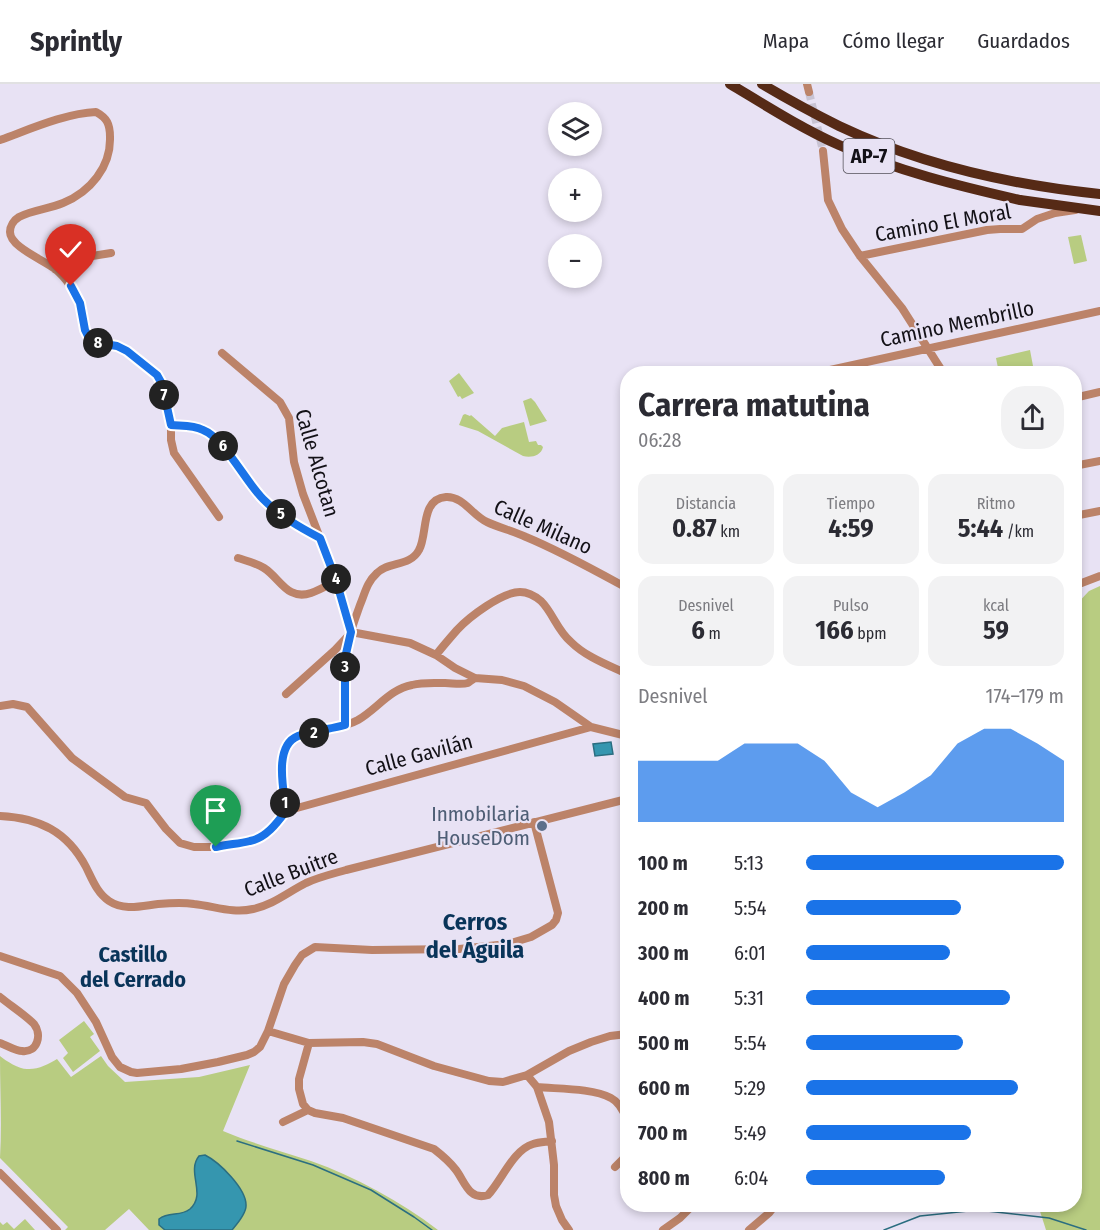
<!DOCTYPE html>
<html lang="es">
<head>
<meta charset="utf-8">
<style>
  :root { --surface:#fff; --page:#f2f2f3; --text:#2b2b33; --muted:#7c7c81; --line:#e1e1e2; --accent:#1a73e8 }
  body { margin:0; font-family:"Fira Sans Condensed",sans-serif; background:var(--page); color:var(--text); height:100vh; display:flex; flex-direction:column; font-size:22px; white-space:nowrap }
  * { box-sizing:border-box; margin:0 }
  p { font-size:20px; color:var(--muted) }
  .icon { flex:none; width:33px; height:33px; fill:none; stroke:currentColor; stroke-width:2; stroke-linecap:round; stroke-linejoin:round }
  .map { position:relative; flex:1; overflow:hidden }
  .drawer { position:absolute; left:620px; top:282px; width:462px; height:846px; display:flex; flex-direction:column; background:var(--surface); border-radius:24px; box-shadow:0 3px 9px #0003 }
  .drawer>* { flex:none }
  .fabs { position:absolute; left:548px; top:18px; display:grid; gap:12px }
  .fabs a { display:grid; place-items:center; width:54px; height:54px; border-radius:50%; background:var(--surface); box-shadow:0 3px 9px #0003; font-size:30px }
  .pin { position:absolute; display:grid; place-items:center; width:51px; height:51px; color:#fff; margin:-62px -26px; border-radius:50% 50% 50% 0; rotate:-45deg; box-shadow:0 0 6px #0007 }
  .pin .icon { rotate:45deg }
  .km { position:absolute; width:30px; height:30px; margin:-15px; border-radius:50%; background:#222; color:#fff; font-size:16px; line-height:30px; text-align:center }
  .round { display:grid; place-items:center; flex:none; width:63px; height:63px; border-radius:24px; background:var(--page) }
  .overview { display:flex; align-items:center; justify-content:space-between; height:102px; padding:0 18px }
  h1 { font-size:33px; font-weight:700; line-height:45px }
  .stats { display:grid; grid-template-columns:repeat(3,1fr); gap:9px; height:102px; padding:6px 18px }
  .stats div { display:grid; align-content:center; border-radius:15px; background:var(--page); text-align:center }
  .stats b { font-size:26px; font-weight:700 }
  .stats small { font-size:16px; font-weight:400 }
  .stats p { font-size:16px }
  .chart { height:168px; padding:12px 18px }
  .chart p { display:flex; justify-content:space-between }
  .chart svg { width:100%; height:108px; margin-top:6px; fill:var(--accent); opacity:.7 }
  ul { padding:0 18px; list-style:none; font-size:20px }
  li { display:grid; grid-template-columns:96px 72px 1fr; align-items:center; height:45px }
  li i { height:15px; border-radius:8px; background:var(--accent) }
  header { display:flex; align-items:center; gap:36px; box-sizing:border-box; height:84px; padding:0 30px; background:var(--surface); border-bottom:2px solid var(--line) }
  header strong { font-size:28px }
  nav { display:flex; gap:33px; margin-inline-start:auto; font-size:21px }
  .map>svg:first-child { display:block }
  .green { fill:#b8cc81 }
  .water { fill:#3596af; stroke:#2b6e81; stroke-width:1.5 }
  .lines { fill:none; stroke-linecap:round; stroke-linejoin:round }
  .stream { stroke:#2b6e81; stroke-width:1.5 }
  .minor-tunnel { stroke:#c8c3d3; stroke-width:8; stroke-dasharray:8 4; stroke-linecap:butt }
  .minor { stroke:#bc8369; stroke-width:8 }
  .highway { stroke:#562a16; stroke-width:10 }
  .highway-bridge { stroke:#562a16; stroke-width:10 }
  .route-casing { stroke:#fff; stroke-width:12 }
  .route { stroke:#1a73e8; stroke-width:8 }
  .service-dot { fill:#5c6f8a; stroke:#e8e2f4; stroke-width:2 }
  .labels { text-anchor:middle; stroke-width:4.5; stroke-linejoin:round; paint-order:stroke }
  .shield { fill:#e8e2f4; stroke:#535059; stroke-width:1.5 }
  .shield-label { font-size:20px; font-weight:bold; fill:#131117 }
  .street-label { font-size:21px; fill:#131117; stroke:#e8e2f4 }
  .service-label { font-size:21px; fill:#4e5e75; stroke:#e8e2f4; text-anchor:end }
  .neighbourhood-label { font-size:22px; font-weight:bold; fill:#093459; stroke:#e8e2f4 }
  .quarter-label { font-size:24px; font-weight:bold; fill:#093459; stroke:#e8e2f4 }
</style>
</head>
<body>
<header>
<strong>Sprintly</strong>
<nav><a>Mapa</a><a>Cómo llegar</a><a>Guardados</a></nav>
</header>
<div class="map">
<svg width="1100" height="1146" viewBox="0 0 1100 1146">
  <rect width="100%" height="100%" fill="#e8e2f4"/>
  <!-- green -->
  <path class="green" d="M 1081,151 L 1087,177 L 1074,180 L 1068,153 Z
    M 1030,266 L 1033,282 L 999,289 L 996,274 Z
    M 459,289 L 474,309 L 462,315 L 460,312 L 458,313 L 449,297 Z
    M 531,314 L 535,318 L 547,337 L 530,342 L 523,317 Z
    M 465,330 L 470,332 L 471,331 L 495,352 L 502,344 L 524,338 L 529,358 L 536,357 L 538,361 L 541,361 L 543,363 C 541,372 531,374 523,372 L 478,347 L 459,341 L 463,331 Z
    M 1100,502 L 1100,1146 L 1046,1146 L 1038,1121 L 1074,1120 L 1074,523 L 1089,507 Z
    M 84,937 L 94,950 L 90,953 L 100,967 L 73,988 L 63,974 L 68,969 L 59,956 Z
    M 0,972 C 6,977 19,985 27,985 C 37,986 49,980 57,975 L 71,993 L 101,972 L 108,982 L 125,998 L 199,993 L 250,981 L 223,1047 C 251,1059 282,1067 311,1077 C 356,1093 400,1117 438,1146 L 149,1146 L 129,1125 L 105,1146 L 65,1146 L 68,1143 L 0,1074 C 2,1040 0,1006 0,972 Z
    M 25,1135 L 35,1146 L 0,1146 L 0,1138 L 3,1141 L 7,1138 L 14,1145 Z"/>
  <!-- water -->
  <path class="water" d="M 611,658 L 613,670 L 595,672 L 593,660 Z
    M 205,1071 C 219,1078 247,1105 246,1122 C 246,1130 237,1140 232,1146 L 165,1146 L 159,1141 L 159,1135 C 169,1127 180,1133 190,1125 C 207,1110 186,1088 199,1072 Z"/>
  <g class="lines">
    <!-- stream -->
    <path class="stream" d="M 237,1057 L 313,1081 L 371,1106 L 414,1133 L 432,1146
      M 884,1146 L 920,1132 L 978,1126 L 1049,1134 L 1086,1146"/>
    <!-- minor-tunnel -->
    <path class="minor-tunnel" d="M 809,8 L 823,67"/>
    <!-- minor -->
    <path class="minor" d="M 807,0 L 809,8
      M 0,56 C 28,46 66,29 96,28 C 107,34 110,40 110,53 C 111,83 90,108 63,119 C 49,125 32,126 19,133 C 14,136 10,142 10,148 C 10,163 44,176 55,185 C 65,193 77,209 80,222 C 83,232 83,243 89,253 C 94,260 105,260 114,262 C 123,264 130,270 137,275 C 144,280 153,286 158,293 C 166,304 168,327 171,341 C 182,342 193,341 203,346 C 224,354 244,397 263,415 C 280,432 299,443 320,454 L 336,497 L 351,548 L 410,559 L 436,571 L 455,584 L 475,594 L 502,596 L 524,602 L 555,618 L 591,643 L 627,652
      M 823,67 L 828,116 L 842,145 L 860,172 L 902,224 L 944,290
      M 860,172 L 987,146 L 1000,145 L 1022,145 L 1037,135 L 1055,129 L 1075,126
      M 55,185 L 86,173 L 111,169
      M 222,269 L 280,318 L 289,334 L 294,378 L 303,410 L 320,454
      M 821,288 L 1100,227
      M 1074,314 L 1100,308
      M 171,341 L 171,356 L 174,369 L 219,433
      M 1074,382 L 1100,377
      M 1074,432 L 1100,427
      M 238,474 C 247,477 256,479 264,484 C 280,494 287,517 311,509 C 320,506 328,501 336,497
      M 1074,505 L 1079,500 L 1100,492
      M 436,571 C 443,562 450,554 457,546 C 469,533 502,508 520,508 C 527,508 535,512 541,517 C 553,529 557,546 571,558 C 586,573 608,581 627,590
      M 286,610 L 335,566 L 350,550
      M 0,622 L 13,620 L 27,623 L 72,674 L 125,713 L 146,719 L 166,745 L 180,759 L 194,763 L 217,763 L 232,759 L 250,757 L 257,755 L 265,750 L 275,741 L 286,727 L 591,643
      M 345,641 C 345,619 342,595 345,573 C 347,555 354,538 360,521 C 365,509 367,498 377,489 C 389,477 410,483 419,466 C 428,450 420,415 446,413 C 463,412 473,432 487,438 C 500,444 513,447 526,453 C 560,467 594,486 627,504
      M 286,727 C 284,707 274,665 296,653 C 303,649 314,648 323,647 C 334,644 347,642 358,636 C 377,625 390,605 412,601 C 423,598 434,599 445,599 C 452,599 461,601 468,599 C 469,598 475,594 475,594
      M 0,732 C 39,734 67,747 86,783 C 92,795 97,809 109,817 C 124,827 141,822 158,820 C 170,819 182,818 194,820 C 214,822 233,830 253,825 C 273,821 288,808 306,799 C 319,793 332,790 346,786 L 627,715
      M 0,872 L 60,892 L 77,909 L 96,938 L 112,973 L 120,983 L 131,988 L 137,989 L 181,985 L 218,978 L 247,971 L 254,968 L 260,963 L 268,947 L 284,900 L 295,881 L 302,871 L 315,863 L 372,866 L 459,865 L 508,860 L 531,853 L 552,841 L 556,836 L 558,829 L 534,738
      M 0,913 C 11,922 24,930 34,940 C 42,950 38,969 22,967 C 15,967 7,961 0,959
      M 268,947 L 309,959 L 363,958 L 377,960 L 434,982 L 489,997 L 503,998 L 527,991 L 569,967 L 591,958 L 610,952 L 627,950
      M 309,959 L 299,995 L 299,1005 L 303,1020 L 308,1026 L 315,1029 L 343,1034 L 434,1065 C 443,1072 450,1078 456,1086 C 465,1098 469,1117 488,1111 C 502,1096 513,1066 533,1060 C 539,1058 546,1058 552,1057
      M 527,991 L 537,1003 L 549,1038 L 554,1081 L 554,1111 L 556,1122 L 562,1136 L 569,1146
      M 537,1003 C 557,1005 593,1004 611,1014 C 619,1018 624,1028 627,1036
      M 283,1038 L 308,1026
      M 615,1083 L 623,1075 L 627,1068
      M 0,1089 L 57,1146
      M 663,1146 L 680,1134 L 694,1120
      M 749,1146 L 769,1129 L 776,1120"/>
    <!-- highway -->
    <path class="highway" d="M 730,0 C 765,21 801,44 839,61 C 897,87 959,102 1020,116
      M 762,0 C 787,15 813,29 839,42 C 919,80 1012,101 1100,110"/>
    <!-- highway-bridge -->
    <path class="highway-bridge" d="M 1020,116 L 1100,127"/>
  </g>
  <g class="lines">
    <!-- route casing -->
    <g class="route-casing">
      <path id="route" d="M 71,202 L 80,219 L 85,246 L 90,256 L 98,259 L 117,262 L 127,267 L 157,291 L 162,300 L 171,341 C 182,342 193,341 203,346 C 224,354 245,397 263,415 C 280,432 299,443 320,454 L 336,496 L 351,548 L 345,574 L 345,641 C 330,645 312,647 298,652 C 273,662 284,707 286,727 C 277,739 266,754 250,757 C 239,760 228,760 216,763"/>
    </g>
    <!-- route -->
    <use href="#route" class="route"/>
  </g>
  <!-- markers -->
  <circle class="service-dot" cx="542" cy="742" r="6"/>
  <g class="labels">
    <!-- shield labels -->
    <rect class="shield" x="843.5" y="55" width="51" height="34" rx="4.5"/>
    <g class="shield-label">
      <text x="869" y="79">AP-7</text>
    </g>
    <!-- street labels -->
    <g class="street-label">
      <text transform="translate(943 139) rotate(-10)" y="7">Camino El Moral</text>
      <text transform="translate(957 240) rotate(-12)" y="7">Camino Membrillo</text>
      <text transform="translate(317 379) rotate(74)" y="7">Calle Alcotan</text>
      <text transform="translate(543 443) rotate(24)" y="7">Calle Milano</text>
      <text transform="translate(419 671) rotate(-15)" y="7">Calle Gavilán</text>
      <text transform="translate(291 789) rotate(-21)" y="7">Calle Buitre</text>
    </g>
    <!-- service labels -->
    <g class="service-label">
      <text x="530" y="737">Inmobilaria<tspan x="530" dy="24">HouseDom</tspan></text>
    </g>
    <!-- neighbourhood labels -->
    <g class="neighbourhood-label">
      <text x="133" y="878">Castillo<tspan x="133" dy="25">del Cerrado</tspan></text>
    </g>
    <!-- quarter labels -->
    <g class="quarter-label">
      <text x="475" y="846">Cerros<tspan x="475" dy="28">del Águila</tspan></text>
    </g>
  </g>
</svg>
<div class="fabs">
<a><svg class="icon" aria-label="layers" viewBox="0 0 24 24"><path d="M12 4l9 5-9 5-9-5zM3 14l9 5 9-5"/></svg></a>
<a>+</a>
<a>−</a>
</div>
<div class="pin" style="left:216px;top:763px;background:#1e9e55"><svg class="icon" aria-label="arrive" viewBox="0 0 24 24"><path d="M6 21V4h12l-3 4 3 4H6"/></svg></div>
<div class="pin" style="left:71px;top:202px;background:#d93025"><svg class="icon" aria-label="check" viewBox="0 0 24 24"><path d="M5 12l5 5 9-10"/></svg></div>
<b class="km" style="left:285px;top:719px">1</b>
<b class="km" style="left:314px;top:649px">2</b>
<b class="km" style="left:345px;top:583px">3</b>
<b class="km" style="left:336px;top:495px">4</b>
<b class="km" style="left:281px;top:430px">5</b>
<b class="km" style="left:223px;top:362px">6</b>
<b class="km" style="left:164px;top:311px">7</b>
<b class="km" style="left:98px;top:259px">8</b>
<section class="drawer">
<div class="overview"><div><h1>Carrera matutina</h1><p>06:28</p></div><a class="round"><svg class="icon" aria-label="share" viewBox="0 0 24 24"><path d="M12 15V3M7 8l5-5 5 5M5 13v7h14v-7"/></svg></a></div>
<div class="stats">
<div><p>Distancia</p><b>0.87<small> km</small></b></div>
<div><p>Tiempo</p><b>4:59</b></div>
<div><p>Ritmo</p><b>5:44<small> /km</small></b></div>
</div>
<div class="stats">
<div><p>Desnivel</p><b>6<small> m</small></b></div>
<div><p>Pulso</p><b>166<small> bpm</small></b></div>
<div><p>kcal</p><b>59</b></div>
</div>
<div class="chart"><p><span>Desnivel</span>174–179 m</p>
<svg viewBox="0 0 160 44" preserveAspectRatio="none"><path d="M0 44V19L10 19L20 19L30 19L40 12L50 12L60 12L70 19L80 32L90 38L100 32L110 25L120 12L130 6L140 6L150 12L160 19V44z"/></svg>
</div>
<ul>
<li><b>100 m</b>5:13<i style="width:100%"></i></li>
<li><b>200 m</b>5:54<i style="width:60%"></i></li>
<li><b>300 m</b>6:01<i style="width:56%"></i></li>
<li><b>400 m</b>5:31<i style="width:79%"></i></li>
<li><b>500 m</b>5:54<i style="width:61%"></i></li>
<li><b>600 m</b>5:29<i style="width:82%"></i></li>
<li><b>700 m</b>5:49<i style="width:64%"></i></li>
<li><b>800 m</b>6:04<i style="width:54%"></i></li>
</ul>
</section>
</div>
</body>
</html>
